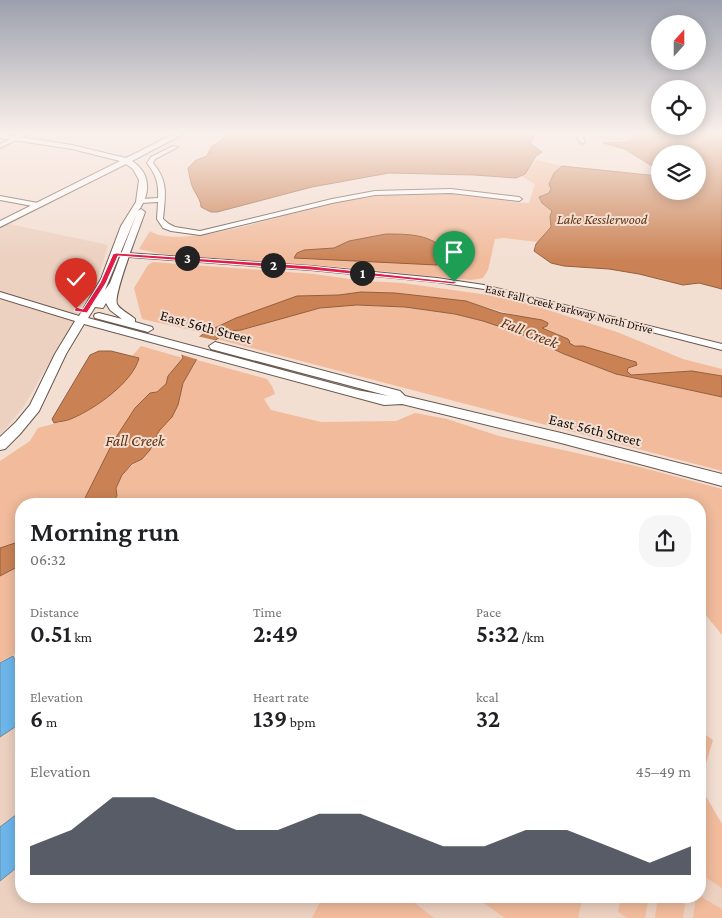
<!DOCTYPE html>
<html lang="en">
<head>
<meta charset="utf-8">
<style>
  :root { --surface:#fff; --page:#f6f6f6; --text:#202124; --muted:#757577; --accent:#111827 }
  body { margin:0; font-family:"Crimson Pro",serif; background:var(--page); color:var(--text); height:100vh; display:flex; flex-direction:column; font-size:19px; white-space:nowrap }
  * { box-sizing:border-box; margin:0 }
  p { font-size:16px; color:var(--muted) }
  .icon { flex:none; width:28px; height:28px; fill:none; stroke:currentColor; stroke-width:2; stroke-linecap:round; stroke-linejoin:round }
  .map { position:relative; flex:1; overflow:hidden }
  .details { position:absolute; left:15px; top:498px; width:691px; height:405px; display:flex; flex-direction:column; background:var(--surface); border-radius:20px; box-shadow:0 2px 12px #0003 }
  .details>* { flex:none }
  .needle { width:32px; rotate:21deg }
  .tools { position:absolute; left:651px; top:15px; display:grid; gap:10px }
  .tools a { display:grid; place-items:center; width:55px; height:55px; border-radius:50%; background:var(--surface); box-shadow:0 2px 12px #0003; font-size:25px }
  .pin { position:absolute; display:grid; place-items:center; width:42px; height:42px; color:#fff; margin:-51px -21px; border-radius:50% 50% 50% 0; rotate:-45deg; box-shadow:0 0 5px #0007 }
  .pin .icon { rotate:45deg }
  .km { position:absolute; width:25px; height:25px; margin:-12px; border-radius:50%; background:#222; color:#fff; font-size:14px; line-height:25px; text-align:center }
  .round { display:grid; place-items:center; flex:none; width:52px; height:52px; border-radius:20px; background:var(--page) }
  .headline { display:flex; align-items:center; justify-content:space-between; height:85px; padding:0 15px }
  h1 { font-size:28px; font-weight:600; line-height:38px }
  .metrics { display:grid; grid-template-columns:repeat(3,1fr); gap:8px; height:85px; padding:5px 15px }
  .metrics div { display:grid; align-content:center }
  .metrics b { font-size:25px; font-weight:600 }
  .metrics small { font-size:14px; font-weight:400 }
  .metrics p { font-size:14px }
  .chart { height:140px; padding:10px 15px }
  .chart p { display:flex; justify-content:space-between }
  .chart svg { width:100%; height:90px; margin-top:5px; fill:var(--accent); opacity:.7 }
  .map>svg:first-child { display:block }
  .built { fill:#ecd0c0 }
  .green { fill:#f1bb9c }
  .water { fill:#ca8255; stroke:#935f3e }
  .pier { fill:#f3ded2 }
  .building { fill:#6cb6ec; stroke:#768794 }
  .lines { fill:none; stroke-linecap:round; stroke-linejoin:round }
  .minor-casing { stroke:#69584e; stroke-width:2 }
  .major-casing { stroke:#69584e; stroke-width:2 }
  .minor { fill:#fff; fill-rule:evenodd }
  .major { fill:#fff; fill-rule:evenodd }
  .route { fill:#e11d48; stroke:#fff }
  .labels { text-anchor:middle; stroke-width:4; stroke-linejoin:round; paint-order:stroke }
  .far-street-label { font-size:12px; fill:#140d09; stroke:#f3ded2 }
  .far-water-label { font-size:14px; font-style:italic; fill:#61310f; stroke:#f3ded2 }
  .street-label { font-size:15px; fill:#140d09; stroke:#f3ded2 }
  .water-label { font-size:16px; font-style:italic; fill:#61310f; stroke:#f3ded2 }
</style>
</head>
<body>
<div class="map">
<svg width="722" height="918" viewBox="0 0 722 918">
  <rect width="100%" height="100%" fill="#f3ded2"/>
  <!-- built -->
  <path class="built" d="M 0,222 L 108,245 L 97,282 L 22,409 L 0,435 Z
    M 19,650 L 21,650 L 21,896 L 700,896 L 700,874 L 722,888 L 722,918 L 0,918 L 0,662 Z"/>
  <!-- green -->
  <path class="green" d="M 536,160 L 562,166 L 554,173 L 549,184 L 551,189 L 549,193 L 541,195 L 544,205 L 552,211 L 550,231 L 538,242 L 504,238 L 495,239 L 488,270 L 483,278 L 471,280 L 340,267 L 161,254 L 139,249 L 150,231 C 176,248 257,223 286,215 C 336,203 384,191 435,193 C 449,193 463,194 477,196 C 495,198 511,203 529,203 L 535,184 L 521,176 Z
    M 153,262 L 314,274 L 364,281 L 402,283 L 496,296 L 529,304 L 617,332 L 683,359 L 722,369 L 722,376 L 692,371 L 631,375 L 627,371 L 628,367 L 634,366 L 632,360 L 568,343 L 568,339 L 541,327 L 542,320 L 520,317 L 466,301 L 395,293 L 361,292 L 339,295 L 297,296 L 236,318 L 204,333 L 142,319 L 134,288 L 148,265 Z
    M 344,305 L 405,307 L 455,314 L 483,321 L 519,333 L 564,354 L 616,374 L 722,397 L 722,471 L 217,339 C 231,330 239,331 254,327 C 284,318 312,308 344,305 Z
    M 141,346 L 183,358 L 168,376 L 166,384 L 157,392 L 150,393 L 135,408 L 113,442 L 82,504 L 21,504 L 21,541 L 0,548 L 0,461 L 30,441 L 38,428 C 49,425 60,422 71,419 C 92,411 133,380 139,358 L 132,356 Z
    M 197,360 L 267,379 L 272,386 L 275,394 L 264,399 L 271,410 L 321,422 L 396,421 L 415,413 L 447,419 L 499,436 L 636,466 L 722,489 L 722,635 L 700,608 L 700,504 L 111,504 L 117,496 C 114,470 135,468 146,454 C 152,447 154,438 159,430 C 165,422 173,416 177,406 C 180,399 180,390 183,383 C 186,375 193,368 197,360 Z
    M 21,565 L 21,650 L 0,662 L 0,576 Z
    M 700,731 L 713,740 L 700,784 Z
    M 700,786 L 722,824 L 722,888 L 700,874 Z
    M 323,896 L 406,896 L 434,918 L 312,918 Z
    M 474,896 L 583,896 L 578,918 L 505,918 Z
    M 621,896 L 649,896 L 645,918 L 627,918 L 618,912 Z
    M 658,896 L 686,896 L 683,918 L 655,918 Z
    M 696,896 L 700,896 L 722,909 L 722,918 L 693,918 Z"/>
  <!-- water -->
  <path class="water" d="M 233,132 L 538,132 L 530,143 L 542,152 L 536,156 L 525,174 L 516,178 L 474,175 L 389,173 L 312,187 L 217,212 L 211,212 L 201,207 C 201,200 196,195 193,188 C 191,185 189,173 188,168 L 196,160 L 207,156 L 211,147 Z
    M 630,132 L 722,132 L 722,289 L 699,283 L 683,285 L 639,274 L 609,269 L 564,266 L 551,263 L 534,251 L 536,244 L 551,227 L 550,216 L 552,211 L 542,203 L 539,197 L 549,193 L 551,189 L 549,184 L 554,173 L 562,166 L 658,176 L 660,174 L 660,191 L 698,191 L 698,154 L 660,154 L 660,171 L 625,149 L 603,143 L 628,142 L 635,137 Z
    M 386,234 C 406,234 428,234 443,248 L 442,255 L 437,265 L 294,258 L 297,253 L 304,250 L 334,248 L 349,241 Z
    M 361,292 L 395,293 L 466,301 L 501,313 L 542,320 L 548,323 L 547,326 L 542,328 L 568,339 L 570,342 L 569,343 L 575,346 L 583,346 L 636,362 L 637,365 L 628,368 L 627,371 L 631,375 L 692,371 L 722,376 L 722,397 L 616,374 L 564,354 L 519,333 L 483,321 L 455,314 L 405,307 L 357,305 L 320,308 L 241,330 L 230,331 L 217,339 L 198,357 L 183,383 L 178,405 L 172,417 L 159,431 L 150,450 L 142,459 L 132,464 L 122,475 L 116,488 L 117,496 L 111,504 L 82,504 L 113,442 L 135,408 L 150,393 L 157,392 L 166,384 L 168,376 L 183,358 L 181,353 L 204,333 L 236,318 L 297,296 L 339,295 Z
    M 99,351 L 111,351 L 139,358 C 133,382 96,408 73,418 C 68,421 60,421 54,423 L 52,419 L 90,355 Z
    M 21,541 L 21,565 L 0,576 L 0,548 Z"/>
  <!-- pier -->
  <path class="pier" d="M 197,336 L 218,341 L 199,360 L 179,354 Z"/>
  <!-- building -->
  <path class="building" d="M 13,656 L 17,664 L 21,661 L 21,723 L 0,737 L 0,663 Z
    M 21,811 L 21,864 L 0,881 L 0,827 Z"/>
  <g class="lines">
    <!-- minor casing -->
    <g class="minor-casing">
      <path id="minor" d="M 24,132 L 32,132 L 0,148 L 0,144 Z
        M 581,132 L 587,132 L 583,138 L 585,142 L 582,144 L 577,138 Z
        M 173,146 L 178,147 L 155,159 L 153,163 C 169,182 165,196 163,219 L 169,224 L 175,227 L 200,231 L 332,199 L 375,191 L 451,189 L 519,197 L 522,199 L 519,201 L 451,193 L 375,195 L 332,203 L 200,235 L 171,231 L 163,228 L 157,219 L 158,202 L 141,203 L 138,201 L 141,199 L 158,198 C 159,183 156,175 147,163 L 151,157 Z
        M 0,196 L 38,203 L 41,205 L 38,207 L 0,200 Z
        M 113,252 L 311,266 L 437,278 L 484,285 L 722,344 L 722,350 L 484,289 L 437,282 L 311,270 L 116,256 L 113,256 Z"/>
    </g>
    <!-- major casing -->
    <g class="major-casing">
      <path id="major" d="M 178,132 L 187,132 L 132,161 C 151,173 151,194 138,211 L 141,209 L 145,212 C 140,227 113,294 117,304 C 120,310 130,314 135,319 L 135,322 L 152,327 L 153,329 L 148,332 L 95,318 L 94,316 L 95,314 L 99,313 L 122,319 L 110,310 L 106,303 L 103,308 L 95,307 L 88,318 L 357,390 L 389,396 L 211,349 L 209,346 L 215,342 L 396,390 L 400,391 L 405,396 L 561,433 L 722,474 L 722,486 L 561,443 L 402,404 L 384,405 L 84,324 L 66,354 L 39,411 L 20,434 L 5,449 L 0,450 L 0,437 L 16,422 L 30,405 L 55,354 L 75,321 L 0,298 L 0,292 L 79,316 L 101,279 L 121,226 L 136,202 L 139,180 L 133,169 L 126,164 L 0,227 L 0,221 L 120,161 L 72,149 L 0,138 L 0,134 L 72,145 L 126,158 ZM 137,213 L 110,283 L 105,290 Z"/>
    </g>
    <!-- minor -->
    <use href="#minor" class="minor"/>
    <!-- major -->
    <use href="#major" class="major"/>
  </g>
  <!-- sky -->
  <linearGradient id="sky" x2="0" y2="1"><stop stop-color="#9ca0ad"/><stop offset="0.51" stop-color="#faf0eb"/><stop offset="1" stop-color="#faf0eb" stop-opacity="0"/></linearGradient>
  <rect width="722" height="261" fill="url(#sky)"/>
  <!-- route -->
  <path class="route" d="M 116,253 L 311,266 L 457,282 L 454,284 L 311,270 L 118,256 L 106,283 L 87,313 L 74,311 L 76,307 L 83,309 L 100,283 L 113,254 Z"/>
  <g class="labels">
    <!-- far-street labels -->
    <g class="far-street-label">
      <text transform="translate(569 309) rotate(14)" y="4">East Fall Creek Parkway North Drive</text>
    </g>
    <!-- far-water labels -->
    <g class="far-water-label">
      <text x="602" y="224">Lake Kesslerwood</text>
    </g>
    <!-- street labels -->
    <g class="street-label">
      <text transform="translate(206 327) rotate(15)" y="5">East 56th Street</text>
      <text transform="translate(595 430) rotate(14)" y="5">East 56th Street</text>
    </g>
    <!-- water labels -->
    <g class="water-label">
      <text transform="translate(530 332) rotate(22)" y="6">Fall Creek</text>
      <text x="135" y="446">Fall Creek</text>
    </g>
  </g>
</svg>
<div class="tools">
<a><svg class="needle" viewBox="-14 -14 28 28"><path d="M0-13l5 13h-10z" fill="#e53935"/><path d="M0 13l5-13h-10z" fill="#757577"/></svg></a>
<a><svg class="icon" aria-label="locate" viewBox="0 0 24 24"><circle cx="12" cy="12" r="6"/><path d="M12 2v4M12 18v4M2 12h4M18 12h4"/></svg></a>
<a><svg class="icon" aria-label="layers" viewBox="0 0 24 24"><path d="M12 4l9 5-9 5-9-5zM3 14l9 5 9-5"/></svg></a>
</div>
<div class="pin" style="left:454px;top:282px;background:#1e9e55"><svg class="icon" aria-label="arrive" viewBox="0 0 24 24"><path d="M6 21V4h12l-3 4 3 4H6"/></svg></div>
<div class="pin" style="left:76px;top:309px;background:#d93025"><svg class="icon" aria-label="check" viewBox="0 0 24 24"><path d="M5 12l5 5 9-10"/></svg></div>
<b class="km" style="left:362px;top:273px">1</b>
<b class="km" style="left:273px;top:265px">2</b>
<b class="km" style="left:187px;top:258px">3</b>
<section class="details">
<div class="headline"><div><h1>Morning run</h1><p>06:32</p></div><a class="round"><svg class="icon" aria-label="share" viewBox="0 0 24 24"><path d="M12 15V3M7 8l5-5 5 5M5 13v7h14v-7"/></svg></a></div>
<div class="metrics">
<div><p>Distance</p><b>0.51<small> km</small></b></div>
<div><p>Time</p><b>2:49</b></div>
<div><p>Pace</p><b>5:32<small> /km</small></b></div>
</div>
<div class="metrics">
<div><p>Elevation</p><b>6<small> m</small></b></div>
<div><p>Heart rate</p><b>139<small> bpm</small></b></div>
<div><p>kcal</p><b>32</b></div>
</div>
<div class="chart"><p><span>Elevation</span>45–49 m</p>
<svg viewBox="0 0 160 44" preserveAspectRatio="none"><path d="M0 44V30L10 22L20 6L30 6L40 14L50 22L60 22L70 14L80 14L90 22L100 30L110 30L120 22L130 22L140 30L150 38L160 30V44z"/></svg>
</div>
</section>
</div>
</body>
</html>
